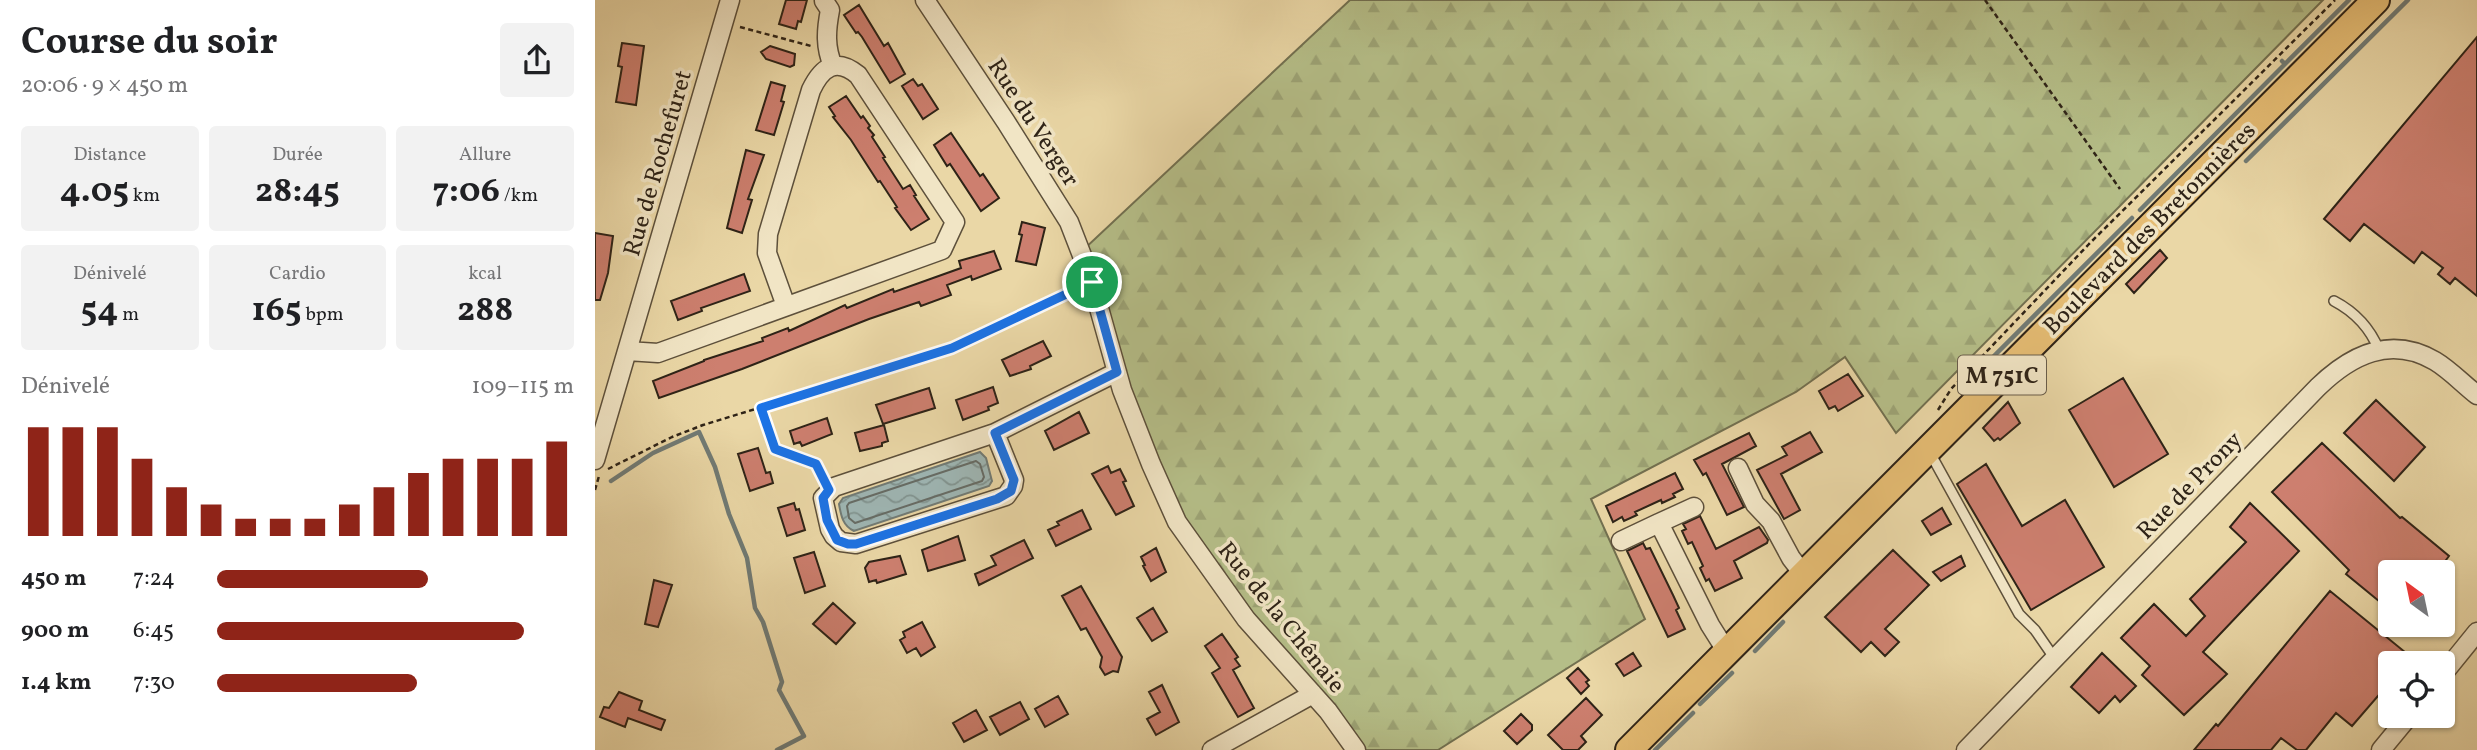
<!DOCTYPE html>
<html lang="fr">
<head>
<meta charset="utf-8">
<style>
  :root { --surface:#fff; --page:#f2f2f2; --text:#202124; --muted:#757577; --accent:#8f2418 }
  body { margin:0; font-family:Vollkorn,serif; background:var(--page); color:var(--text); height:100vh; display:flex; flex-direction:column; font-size:26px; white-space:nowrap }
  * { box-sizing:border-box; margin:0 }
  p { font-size:23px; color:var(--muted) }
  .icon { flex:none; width:38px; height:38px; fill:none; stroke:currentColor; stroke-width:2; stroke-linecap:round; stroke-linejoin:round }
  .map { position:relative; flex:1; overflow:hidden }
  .details { display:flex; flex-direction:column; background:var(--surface); width:595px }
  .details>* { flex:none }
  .needle { width:46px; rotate:327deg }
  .tools { position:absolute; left:1783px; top:560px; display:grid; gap:14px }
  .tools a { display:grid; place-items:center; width:77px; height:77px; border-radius:7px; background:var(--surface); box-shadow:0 2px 5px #0004; font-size:35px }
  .pin { position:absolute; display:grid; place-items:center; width:60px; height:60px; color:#fff; margin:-30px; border:4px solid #fff; border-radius:50%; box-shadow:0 2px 7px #0007 }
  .round { display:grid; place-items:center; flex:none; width:74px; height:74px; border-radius:7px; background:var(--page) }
  .head { display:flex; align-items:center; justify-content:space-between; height:119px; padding:0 21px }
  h1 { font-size:38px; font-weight:700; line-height:52px }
  .metrics { display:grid; grid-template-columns:repeat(3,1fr); gap:10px; height:119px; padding:7px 21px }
  .metrics div { display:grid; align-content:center; border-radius:7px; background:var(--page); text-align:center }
  .metrics b { font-size:35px; font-weight:700 }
  .metrics small { font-size:19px; font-weight:400 }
  .metrics p { font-size:19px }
  .chart { height:196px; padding:14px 21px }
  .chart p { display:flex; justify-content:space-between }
  .chart svg { width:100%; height:126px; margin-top:7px; stroke:var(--accent); stroke-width:6 }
  ul { padding:0 21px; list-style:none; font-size:23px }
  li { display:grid; grid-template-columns:112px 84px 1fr; align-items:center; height:52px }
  li i { height:18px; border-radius:9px; background:var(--accent) }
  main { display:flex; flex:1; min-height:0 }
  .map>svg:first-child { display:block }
  .forest { fill:url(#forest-firs); stroke:#727050; stroke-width:2 }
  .water { fill:url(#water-waves); stroke:#717b75; stroke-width:2 }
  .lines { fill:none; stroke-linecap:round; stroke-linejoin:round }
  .shore { stroke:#666c66; stroke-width:2 }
  .stream { stroke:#717b75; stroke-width:4.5 }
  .building { fill:#cd7f6f; stroke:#2e2317; stroke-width:2 }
  .service-casing { stroke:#5d503b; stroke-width:12 }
  .minor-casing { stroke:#5d503b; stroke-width:21 }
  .primary-casing { stroke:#2e2317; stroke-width:30 }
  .path { stroke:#2e2317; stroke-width:2.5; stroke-dasharray:5 3.5; stroke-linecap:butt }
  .service { stroke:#f1e5c5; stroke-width:9 }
  .minor { stroke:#f1e5c5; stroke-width:18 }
  .primary { stroke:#e5bc73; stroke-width:26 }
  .route-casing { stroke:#fff; stroke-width:14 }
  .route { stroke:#1a73e8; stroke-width:9 }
  .labels { text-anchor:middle; stroke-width:7; stroke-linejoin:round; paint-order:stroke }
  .shield { fill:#f1e5c5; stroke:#685d4b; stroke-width:2 }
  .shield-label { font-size:23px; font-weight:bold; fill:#2e2317 }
  .street-label { font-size:24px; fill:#2e2317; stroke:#f1e5c5 }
</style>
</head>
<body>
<main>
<section class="details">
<div class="head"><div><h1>Course du soir</h1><p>20:06 · 9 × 450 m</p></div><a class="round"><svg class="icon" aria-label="share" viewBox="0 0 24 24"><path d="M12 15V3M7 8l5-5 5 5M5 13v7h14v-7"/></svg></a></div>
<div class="metrics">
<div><p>Distance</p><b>4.05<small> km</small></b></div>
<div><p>Durée</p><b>28:45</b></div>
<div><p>Allure</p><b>7:06<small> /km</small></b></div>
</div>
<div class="metrics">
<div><p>Dénivelé</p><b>54<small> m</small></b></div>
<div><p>Cardio</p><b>165<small> bpm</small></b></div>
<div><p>kcal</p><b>288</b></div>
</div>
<div class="chart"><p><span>Dénivelé</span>109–115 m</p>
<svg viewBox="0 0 160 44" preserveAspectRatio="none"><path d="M5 44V6M15 44V6M25 44V6M35 44V17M45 44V27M55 44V33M65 44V38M75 44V38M85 44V38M95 44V33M105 44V27M115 44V22M125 44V17M135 44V17M145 44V17M155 44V11"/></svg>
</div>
<ul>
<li><b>450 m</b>7:24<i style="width:59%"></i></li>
<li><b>900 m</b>6:45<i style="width:86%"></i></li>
<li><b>1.4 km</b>7:30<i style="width:56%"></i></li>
</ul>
</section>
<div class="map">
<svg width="1882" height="750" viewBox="0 0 1882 750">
  <defs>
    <pattern id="forest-firs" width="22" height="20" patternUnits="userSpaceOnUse" patternTransform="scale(1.75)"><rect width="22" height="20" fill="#b5be88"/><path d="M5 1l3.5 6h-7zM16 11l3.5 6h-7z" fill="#9ca375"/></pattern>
    <pattern id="water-waves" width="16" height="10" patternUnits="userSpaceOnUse" patternTransform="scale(1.75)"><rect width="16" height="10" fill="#9eb6b4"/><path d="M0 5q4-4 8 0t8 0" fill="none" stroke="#819491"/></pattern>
  </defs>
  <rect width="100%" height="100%" fill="#ead7a6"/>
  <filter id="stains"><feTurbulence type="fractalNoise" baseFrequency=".00286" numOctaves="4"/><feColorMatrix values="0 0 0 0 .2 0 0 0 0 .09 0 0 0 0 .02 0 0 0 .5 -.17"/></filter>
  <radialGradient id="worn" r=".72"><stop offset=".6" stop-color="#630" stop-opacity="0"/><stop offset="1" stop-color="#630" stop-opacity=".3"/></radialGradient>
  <!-- forest -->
  <path class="forest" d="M 755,0 L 1728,0 L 1301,433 L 1250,357 L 1201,392 L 996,499 L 1050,619 L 843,750 L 761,750 L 582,522 L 487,251 Z"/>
  <!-- water -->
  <path class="water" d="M 385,452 L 391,458 L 397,481 L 394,486 L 259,531 C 248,526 246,516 244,504 L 248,498 Z"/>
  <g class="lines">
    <!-- shore -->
    <path class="shore" d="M 381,461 L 385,464 L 389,477 L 387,481 L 260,523 L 254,518 L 252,506 L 254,503 Z"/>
    <!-- stream -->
    <path class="stream" d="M 1690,64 L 1754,0
      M 1651,161 L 1813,0
      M 1545,210 L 1690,64 L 1687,61
      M 1376,379 L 1537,218
      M 16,481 L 58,453 L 104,432 L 120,467 L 134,514 L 152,558 L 160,608 L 168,622 L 187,682 L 184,690 L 209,736 L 182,750
      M 1160,651 L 1188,622
      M 1105,704 L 1137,673
      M 1060,750 L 1098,713"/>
  </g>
  <!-- building -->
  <path class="building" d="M 191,0 L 212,0 L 206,22 L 203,21 L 201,29 L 184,24 Z
    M 264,5 L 289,46 L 293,43 L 310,74 L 295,83 L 267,37 L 263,32 L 261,33 L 249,15 Z
    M 1882,37 L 1882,296 L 1860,278 L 1855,284 L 1843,274 L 1848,268 L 1827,252 L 1819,263 L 1769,224 L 1755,241 L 1729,219 Z
    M 27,43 L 49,46 L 41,105 L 21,102 L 27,67 L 23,66 Z
    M 175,46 L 200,54 L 199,65 L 195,67 L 171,59 L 166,52 Z
    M 318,79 L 323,86 L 327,84 L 343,109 L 328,119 L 307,86 Z
    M 176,82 L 190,86 L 186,101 L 189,102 L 179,135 L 161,130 Z
    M 251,96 L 266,118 L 268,116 L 275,126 L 273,128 L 279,135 L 277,137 L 290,157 L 288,158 L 308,189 L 315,185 L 321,195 L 319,196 L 334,219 L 316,230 L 300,208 L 302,207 L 285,181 L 283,182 L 256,140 L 238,117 L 240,116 L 234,107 Z
    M 356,133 L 385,176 L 388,174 L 404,198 L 386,211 L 355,164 L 352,166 L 339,145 Z
    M 151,150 L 169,155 L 153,199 L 157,200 L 147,233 L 132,228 Z
    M 427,222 L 450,228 L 441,265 L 421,261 L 427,235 L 424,234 Z
    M 0,233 L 18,236 L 13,273 L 5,300 L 0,300 Z
    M 1565,250 L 1572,258 L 1539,293 L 1531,284 Z
    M 399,251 L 406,269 L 377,280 L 376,276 L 352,285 L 356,295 L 326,306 L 324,302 L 274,319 L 147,369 L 64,398 L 58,381 L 109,361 L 109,360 L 168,341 L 167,338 L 193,328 L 194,331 L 250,305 L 252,308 L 298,289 L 299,292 L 366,268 L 364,261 Z
    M 149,274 L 155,291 L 106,308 L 107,311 L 83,320 L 76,301 Z
    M 448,341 L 456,356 L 435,366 L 436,369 L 415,376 L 407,360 Z
    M 1253,374 L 1268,396 L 1243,411 L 1240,406 L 1234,409 L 1224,391 Z
    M 1528,378 L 1573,454 L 1519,487 L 1474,410 Z
    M 398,387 L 403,403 L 393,407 L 394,410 L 368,420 L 361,400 Z
    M 334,388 L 340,408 L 288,424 L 281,405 Z
    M 1781,400 L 1830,447 L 1799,481 L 1749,433 Z
    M 1413,402 L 1425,423 L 1405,440 L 1403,438 L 1399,441 L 1388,428 Z
    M 484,412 L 494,433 L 459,450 L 450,431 Z
    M 232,418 L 237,434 L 207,446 L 205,442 L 199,444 L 195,431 Z
    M 289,425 L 293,441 L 287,443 L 287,446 L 265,451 L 260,433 Z
    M 1215,432 L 1227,452 L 1186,474 L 1205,510 L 1189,519 L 1162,470 L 1192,455 L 1187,447 Z
    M 1154,433 L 1161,446 L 1127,464 L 1149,507 L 1132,515 L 1111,473 L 1108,475 L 1099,460 Z
    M 1727,443 L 1805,518 L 1807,517 L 1854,556 L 1842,572 L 1796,572 L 1796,611 L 1751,574 L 1754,570 L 1677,492 Z
    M 163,448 L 171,473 L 175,472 L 178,483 L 155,491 L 143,454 Z
    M 1391,464 L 1427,526 L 1470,500 L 1509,567 L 1436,610 L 1362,484 Z
    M 513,466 L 516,473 L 525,469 L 531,481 L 528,482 L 539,506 L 521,515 L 497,474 Z
    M 1080,473 L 1088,489 L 1078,494 L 1080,497 L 1067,503 L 1066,500 L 1040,512 L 1042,515 L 1029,521 L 1027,517 L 1018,522 L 1011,506 Z
    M 199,503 L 201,510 L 204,509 L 210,530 L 192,536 L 183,508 Z
    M 1655,503 L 1704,551 L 1608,652 L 1632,674 L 1589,715 L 1547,675 L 1555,666 L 1526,638 L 1559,604 L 1591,636 L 1610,616 L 1595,599 L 1651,542 L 1635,527 Z
    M 1347,508 L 1356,524 L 1336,535 L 1327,521 Z
    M 487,510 L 496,529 L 461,546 L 453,530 L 464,525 L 462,522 Z
    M 1105,516 L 1121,549 L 1164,527 L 1173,540 L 1172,543 L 1139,561 L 1147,578 L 1120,591 L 1114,579 L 1111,581 L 1105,568 L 1108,566 L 1097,542 L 1093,544 L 1087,531 L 1091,529 L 1088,524 Z
    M 363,536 L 370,560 L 333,571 L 327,550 Z
    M 429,540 L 438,558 L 384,585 L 380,574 L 401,565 L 396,556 Z
    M 1048,543 L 1051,549 L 1055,548 L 1078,595 L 1084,608 L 1081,610 L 1090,629 L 1073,637 L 1032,551 Z
    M 561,548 L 571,572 L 556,581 L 548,566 L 550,565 L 546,557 Z
    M 1298,550 L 1334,585 L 1290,629 L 1304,642 L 1290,656 L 1276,642 L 1266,652 L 1230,617 Z
    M 219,552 L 230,586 L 210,593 L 199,558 Z
    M 305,556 L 311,574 L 282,583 L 281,580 L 274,582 L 270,568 L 274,562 Z
    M 1366,556 L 1370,566 L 1346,581 L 1338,572 Z
    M 59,580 L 77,585 L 63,627 L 50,624 Z
    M 486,586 L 527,657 L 523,672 L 518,671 L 510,675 L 505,667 L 507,657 L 491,628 L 486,630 L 467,596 Z
    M 1735,591 L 1816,657 L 1810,663 L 1796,663 L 1796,681 L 1757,726 L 1741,713 L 1711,750 L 1702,750 L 1686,738 L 1676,750 L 1599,750 L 1621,724 L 1623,726 Z
    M 238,603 L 260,623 L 241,644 L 218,624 Z
    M 558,608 L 572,632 L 557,641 L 542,618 Z
    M 327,622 L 340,647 L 326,656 L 321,648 L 312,653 L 305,640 L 310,637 L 308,632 Z
    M 627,634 L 643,657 L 640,659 L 645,666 L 638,670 L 659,708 L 643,717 L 617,673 L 625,668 L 610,646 Z
    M 1038,653 L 1046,666 L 1029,676 L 1021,664 Z
    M 1507,653 L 1541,686 L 1525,702 L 1520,696 L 1504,713 L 1476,687 Z
    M 983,668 L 994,680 L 991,682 L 994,686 L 986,694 L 972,678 Z
    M 567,685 L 584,722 L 561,735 L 552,719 L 565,712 L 554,692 Z
    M 24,692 L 47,701 L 44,710 L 70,720 L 66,730 L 33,718 L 30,727 L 5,717 L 9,707 L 14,708 Z
    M 463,696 L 473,714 L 450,727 L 440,709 Z
    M 991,698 L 1007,715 L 986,736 L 991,742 L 983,750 L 968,750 L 953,735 Z
    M 425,702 L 434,719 L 405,735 L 395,717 Z
    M 381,710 L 392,730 L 369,742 L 358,723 Z
    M 926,714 L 937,725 L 937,730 L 922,744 L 909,731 Z"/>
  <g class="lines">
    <!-- service casing -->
    <g class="service-casing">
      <path id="service" d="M 1739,301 C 1760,312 1775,328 1784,350
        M 1334,451 L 1424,614 L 1440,630 L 1460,659"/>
    </g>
    <!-- minor casing -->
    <g class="minor-casing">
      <path id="minor" d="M 330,0 L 411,122 L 474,222 L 495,276 L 527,390 L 556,464 L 582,522 L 651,619 L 733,711 L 761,750
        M 229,1 L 235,10 C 231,31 230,47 238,66
        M 32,351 L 63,353 L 347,250 L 360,222 L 263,75 C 241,57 227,67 216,90 L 173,234 L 172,253 L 191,306
        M 400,433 L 419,480 L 418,486 L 411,496 L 261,544 L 246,542 L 239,536 L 235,529 L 228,498 L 239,487 L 400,433 L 522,372
        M 0,460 L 135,0
        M 1143,468 L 1160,504 L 1176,521 L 1196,558 L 1209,575
        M 1064,523 L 1099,507
        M 1026,541 L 1064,523 L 1115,625 L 1132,652
        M 1848,674 L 1882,632
        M 617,750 L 718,694
        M 1371,750 L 1723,387 C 1756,355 1795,335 1840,361 C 1855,370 1868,384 1882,395
        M 1786,750 L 1814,716"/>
    </g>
    <!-- primary casing -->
    <g class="primary-casing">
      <path id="primary" d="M 1034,750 L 1781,0"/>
    </g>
    <!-- path -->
    <path class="path" d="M 1390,0 L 1525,189
      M 145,27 L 216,46
      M 166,409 L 180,449 L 221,464 L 228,478
      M 1343,410 L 1356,389 L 1494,244 L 1740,0
      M 13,469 L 77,437 L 108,425 L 334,356 L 397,330 L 483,288
      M 0,490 L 4,476"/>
    <!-- service -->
    <use href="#service" class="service"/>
    <!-- minor -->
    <use href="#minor" class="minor"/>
    <!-- primary -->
    <use href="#primary" class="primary"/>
  </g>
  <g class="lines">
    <!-- route casing -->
    <g class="route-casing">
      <path id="route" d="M 497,282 L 522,372 L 400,433 L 419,480 L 416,491 L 402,499 L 261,544 L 253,544 L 242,540 L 232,520 L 228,498 L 234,490 L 221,464 L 180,449 L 166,408 L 357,348 Z"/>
    </g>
    <!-- route -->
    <use href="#route" class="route"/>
  </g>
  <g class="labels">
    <!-- shield labels -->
    <rect class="shield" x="1363" y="355.5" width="88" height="39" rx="5"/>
    <g class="shield-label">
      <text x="1407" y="383">M 751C</text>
    </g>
    <!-- street labels -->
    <g class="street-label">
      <text transform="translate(439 122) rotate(57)" y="8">Rue du Verger</text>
      <text transform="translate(62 163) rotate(-74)" y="8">Rue de Rochefuret</text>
      <text transform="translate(1554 228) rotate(-45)" y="8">Boulevard des Bretonnières</text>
      <text transform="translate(1594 485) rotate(-46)" y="8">Rue de Prony</text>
      <text transform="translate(687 617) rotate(51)" y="8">Rue de la Chênaie</text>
    </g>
  </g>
  <rect width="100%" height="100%" filter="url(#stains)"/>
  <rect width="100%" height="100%" fill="url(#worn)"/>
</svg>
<div class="tools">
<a><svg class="needle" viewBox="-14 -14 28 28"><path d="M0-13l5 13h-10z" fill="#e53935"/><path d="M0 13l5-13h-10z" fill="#757577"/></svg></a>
<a><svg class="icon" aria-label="locate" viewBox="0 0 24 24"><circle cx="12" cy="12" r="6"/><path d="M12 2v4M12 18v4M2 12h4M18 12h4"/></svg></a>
</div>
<div class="pin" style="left:497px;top:282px;background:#1e9e55"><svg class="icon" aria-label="arrive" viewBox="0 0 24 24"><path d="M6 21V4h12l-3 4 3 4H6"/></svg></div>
</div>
</main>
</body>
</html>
